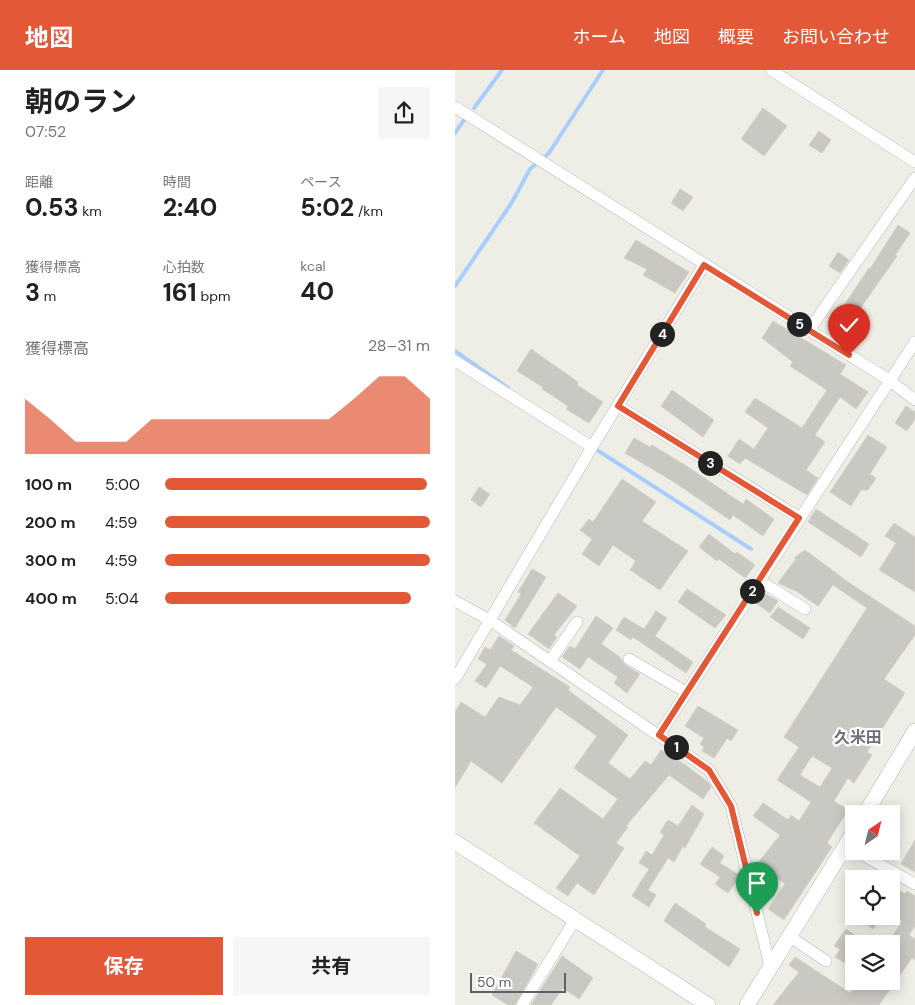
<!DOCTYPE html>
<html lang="ja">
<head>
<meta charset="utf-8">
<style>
  :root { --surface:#fff; --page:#f6f6f6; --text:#222; --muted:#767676; --accent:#e35938 }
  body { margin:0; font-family:"DM Sans","Noto Sans JP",sans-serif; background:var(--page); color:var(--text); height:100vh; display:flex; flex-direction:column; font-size:19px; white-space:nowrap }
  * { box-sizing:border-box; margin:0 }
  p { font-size:16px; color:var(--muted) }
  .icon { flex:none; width:28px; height:28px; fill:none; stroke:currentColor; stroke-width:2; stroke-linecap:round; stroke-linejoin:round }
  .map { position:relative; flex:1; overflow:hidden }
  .panel { display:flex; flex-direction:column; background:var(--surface); width:455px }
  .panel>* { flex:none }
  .needle { width:32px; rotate:35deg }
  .controls { position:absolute; left:390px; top:735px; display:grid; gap:10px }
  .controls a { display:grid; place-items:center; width:55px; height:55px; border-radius:0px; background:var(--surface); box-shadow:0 2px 12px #0003; font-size:25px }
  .scale { position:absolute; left:15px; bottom:12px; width:96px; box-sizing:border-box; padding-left:5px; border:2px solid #5d6066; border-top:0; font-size:14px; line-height:18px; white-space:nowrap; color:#5d6066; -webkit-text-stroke:4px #fff; paint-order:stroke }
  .pin { position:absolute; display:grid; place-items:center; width:42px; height:42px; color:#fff; margin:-51px -21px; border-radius:50% 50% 50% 0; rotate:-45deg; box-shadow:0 0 5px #0007 }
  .pin .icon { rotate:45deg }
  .km { position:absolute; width:25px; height:25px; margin:-12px; border-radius:50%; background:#222; color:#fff; font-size:14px; line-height:25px; text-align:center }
  .round { display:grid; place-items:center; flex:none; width:52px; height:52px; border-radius:0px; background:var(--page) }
  .head { display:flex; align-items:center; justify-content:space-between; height:85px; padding:0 25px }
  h1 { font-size:28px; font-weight:700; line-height:38px }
  .metrics { display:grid; grid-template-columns:repeat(3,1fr); gap:8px; height:85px; padding:5px 25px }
  .metrics div { display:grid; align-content:center }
  .metrics b { font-size:25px; font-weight:700 }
  .metrics small { font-size:14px; font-weight:400 }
  .metrics p { font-size:14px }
  .chart { height:140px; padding:10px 25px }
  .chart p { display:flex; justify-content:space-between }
  .chart svg { width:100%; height:90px; margin-top:5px; fill:var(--accent); opacity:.7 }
  .button { display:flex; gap:10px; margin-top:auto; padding:10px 25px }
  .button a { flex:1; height:58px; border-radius:0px; background:var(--accent); color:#fff; font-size:20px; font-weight:700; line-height:58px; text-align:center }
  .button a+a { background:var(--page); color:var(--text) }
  ul { padding:0 25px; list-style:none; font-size:16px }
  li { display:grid; grid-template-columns:80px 60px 1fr; align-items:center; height:38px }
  li i { height:12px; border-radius:6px; background:var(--accent) }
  header { display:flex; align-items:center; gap:30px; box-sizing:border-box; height:70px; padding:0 25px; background:var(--accent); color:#fff }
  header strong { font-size:24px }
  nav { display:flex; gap:28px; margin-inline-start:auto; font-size:18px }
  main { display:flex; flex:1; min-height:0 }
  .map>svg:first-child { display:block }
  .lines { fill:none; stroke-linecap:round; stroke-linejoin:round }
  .stream { stroke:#a9cefc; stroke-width:4 }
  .building { fill:#cac8c3; stroke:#d4d1c4; fill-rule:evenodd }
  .minor-casing { stroke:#b6b7bc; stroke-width:12 }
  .tertiary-casing { stroke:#b6b7bc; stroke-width:16 }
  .minor { stroke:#fff; stroke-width:11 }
  .tertiary { stroke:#fff; stroke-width:15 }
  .route-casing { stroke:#fff; stroke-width:10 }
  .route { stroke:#e35938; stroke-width:6 }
  .labels { text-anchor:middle; stroke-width:4.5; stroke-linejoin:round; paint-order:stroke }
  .quarter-label { font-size:16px; font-weight:bold; fill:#6e7278; stroke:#fff }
</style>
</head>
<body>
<header>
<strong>地図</strong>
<nav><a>ホーム</a><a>地図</a><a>概要</a><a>お問い合わせ</a></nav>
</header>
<main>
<section class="panel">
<div class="head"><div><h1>朝のラン</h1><p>07:52</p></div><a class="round"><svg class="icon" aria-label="share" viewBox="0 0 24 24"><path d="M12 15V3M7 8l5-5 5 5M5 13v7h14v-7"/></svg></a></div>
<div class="metrics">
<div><p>距離</p><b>0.53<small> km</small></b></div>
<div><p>時間</p><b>2:40</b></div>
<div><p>ペース</p><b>5:02<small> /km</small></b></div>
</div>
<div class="metrics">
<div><p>獲得標高</p><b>3<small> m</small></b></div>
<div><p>心拍数</p><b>161<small> bpm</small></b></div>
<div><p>kcal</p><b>40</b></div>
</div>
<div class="chart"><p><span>獲得標高</span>28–31 m</p>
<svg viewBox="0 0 160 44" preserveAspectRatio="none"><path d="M0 44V17L10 27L20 38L30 38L40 38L50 27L60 27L70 27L80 27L90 27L100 27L110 27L120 27L130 17L140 6L150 6L160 17V44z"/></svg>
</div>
<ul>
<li><b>100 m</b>5:00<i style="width:99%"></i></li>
<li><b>200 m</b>4:59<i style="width:100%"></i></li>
<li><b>300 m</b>4:59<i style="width:100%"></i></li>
<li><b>400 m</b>5:04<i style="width:93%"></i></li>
</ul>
<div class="button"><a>保存</a><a>共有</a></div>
</section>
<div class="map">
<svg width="460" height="935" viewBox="0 0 460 935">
  <rect width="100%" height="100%" fill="#efeee6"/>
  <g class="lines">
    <!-- stream -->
    <path class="stream" d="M 19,38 L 47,0
      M 0,63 L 9,50
      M 0,216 L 56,134 L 75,99 L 94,83 L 148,0
      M 0,281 L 53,318
      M 139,378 L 296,479"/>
  </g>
  <!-- building -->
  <path class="building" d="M 308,38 L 332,56 L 309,86 L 286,69 Z
    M 364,61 L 376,70 L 367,83 L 354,75 Z
    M 225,119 L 238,127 L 228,141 L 216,133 Z
    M 443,155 L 455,163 L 440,185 L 442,186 L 388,263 L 376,255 L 414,198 L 415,199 Z
    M 181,170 L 234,202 L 220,223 L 188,205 L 192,199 L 169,188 Z
    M 383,182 L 394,190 L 385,203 L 374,196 Z
    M 318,251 L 391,295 L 385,304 L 413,322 L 401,339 L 385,327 L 360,365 L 370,372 L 351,400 L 363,408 L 352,425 L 290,388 L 285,394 L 273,386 L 284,369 L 299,379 L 313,358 L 290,342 L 300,328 L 347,358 L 372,320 L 335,296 L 338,292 L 307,268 Z
    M 76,279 L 123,312 L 122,315 L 148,332 L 134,353 L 111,339 L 113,336 L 87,319 L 88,317 L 62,301 Z
    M 217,320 L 259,350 L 248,367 L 206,336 Z
    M 451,336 L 460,342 L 460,349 L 452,361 L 440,353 Z
    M 413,365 L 432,377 L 415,404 L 421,408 L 413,420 L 406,420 L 396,436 L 375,422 Z
    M 179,368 L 195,377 L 197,375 L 230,395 L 288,434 L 291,429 L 319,449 L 308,466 L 278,445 L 275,450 L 216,410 L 170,383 Z
    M 167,409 L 201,432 L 187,451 L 233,481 L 205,520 L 175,500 L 181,491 L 158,475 L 144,496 L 127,484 L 137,469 L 125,460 L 134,449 L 138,452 Z
    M 24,417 L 35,424 L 26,437 L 16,430 Z
    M 361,439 L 414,474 L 406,487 L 353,452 Z
    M 439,453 L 460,467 L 460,522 L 424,500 L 441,473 L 430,466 Z
    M 254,464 L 280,484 L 282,482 L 300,495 L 290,508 L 264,489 L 262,491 L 244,477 Z
    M 350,480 L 393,512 L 460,556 L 460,565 L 429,609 L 450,623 L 412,682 L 417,685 L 399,713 L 393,708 L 379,731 L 393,740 L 372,773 L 377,777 L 329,850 L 313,839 L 330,814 L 303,793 L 325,765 L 298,746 L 308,733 L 333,750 L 336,745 L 344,751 L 356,732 L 322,710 L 344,677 L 329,667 L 412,538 L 378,515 L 363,536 L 341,521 L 323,513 L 341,489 L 339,488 ZM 357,686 L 377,698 L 365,717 L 345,705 Z
    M 77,499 L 91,507 L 60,558 L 50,550 L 66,524 L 63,522 Z
    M 232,519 L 271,545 L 260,558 L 223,532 Z
    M 103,523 L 122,536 L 99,565 L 102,567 L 94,579 L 73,564 Z
    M 309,523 L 323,531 L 315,543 L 302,534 Z
    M 323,537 L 355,558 L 348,569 L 315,547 Z
    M 201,541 L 212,548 L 200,566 L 238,592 L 231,603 L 178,567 L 176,570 L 161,560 L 169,547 L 189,559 Z
    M 141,546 L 158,558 L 146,574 L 166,588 L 170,595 L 185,604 L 172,623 L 159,613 L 163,607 L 133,587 L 125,599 L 107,587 L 115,576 L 120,579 Z
    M 44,566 L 59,576 L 56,580 L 115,617 L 113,620 L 173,665 L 153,693 L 175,709 L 190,691 L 196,695 L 206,680 L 229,694 L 253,712 L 256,717 L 248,729 L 214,705 L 171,756 L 173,757 L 161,773 L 169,778 L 139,825 L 122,813 L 113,826 L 101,818 L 125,786 L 79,753 L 105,718 L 148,749 L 163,729 L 119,698 L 142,666 L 101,637 L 47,713 L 16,691 L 0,718 L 0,642 L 6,632 L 30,647 L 44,627 L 65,635 L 78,617 L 45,596 L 31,618 L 20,611 L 32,594 L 23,589 L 30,577 L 35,580 Z
    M 243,636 L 283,660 L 276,671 L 272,668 L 259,688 L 247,681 L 249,677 L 245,674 L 249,668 L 230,656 Z
    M 237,735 L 249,744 L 230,778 L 228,776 L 219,792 L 213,788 L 193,820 L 201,825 L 194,837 L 177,826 L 194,799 L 184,793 L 191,781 L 197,785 L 209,765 L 205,762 L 213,750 L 223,756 Z
    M 460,770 L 460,802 L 446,794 Z
    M 257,777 L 269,786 L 265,793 L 285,806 L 273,823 L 260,814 L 265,807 L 245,794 Z
    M 436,815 L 450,824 L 452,821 L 460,826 L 460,856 L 454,865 L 460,869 L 460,890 L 457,888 L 424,935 L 318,935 L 344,902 L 334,895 L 340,887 L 395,923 L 404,911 L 436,911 L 436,874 L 433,873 L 447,851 L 436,844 Z
    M 220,833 L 251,854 L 250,857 L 285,879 L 274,897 L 209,851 Z
    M 399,846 L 427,846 L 418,859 Z
    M 391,859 L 401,866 L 392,879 L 399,884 L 392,894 L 380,887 L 385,879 L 379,876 Z
    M 61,881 L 83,894 L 60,935 L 53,935 L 37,925 Z
    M 107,886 L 138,908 L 124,929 L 108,918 L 96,935 L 76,935 Z"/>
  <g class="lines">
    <!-- minor casing -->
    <g class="minor-casing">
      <path id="minor" d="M 316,0 L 460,92
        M 0,37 L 434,310 L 460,330
        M 354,260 L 460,108
        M 0,291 L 137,377
        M 163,336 L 345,448
        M 304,510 L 350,539
        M 0,531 L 36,551 L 254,700 L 276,736 L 315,896
        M 174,589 L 231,622
        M 95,591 L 122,552
        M 0,609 L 137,377 L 249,195
        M 204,665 L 460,272
        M 401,781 L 460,814
        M 334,866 L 371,891
        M 67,935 L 120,850"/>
    </g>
    <!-- tertiary casing -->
    <g class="tertiary-casing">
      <path id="tertiary" d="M 410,744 L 460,661
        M 0,772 L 253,935
        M 292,935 L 399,762"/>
    </g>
    <!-- minor -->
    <use href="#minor" class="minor"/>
    <!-- tertiary -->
    <use href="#tertiary" class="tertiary"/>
  </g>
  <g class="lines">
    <!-- route casing -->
    <g class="route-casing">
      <path id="route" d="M 302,843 L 276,736 L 254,700 L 204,665 L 344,448 L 163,336 L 249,195 L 394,285"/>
    </g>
    <!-- route -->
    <use href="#route" class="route"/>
  </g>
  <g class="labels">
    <!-- quarter labels -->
    <g class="quarter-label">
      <text x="403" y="673">久米田</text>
    </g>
  </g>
</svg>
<div class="controls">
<a><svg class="needle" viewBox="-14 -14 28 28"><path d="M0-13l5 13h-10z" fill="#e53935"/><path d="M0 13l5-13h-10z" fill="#767676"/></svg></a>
<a><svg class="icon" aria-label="locate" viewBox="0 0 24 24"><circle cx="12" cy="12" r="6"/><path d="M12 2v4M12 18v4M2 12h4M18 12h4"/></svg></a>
<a><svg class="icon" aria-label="layers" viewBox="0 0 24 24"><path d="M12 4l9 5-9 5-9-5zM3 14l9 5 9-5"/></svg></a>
</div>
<div class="scale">50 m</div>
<div class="pin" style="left:302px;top:843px;background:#1e9e55"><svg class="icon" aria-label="arrive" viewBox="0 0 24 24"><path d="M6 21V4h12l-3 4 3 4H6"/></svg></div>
<div class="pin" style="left:394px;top:285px;background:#d93025"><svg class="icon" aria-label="check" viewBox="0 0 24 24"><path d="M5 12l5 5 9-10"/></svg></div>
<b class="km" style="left:221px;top:677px">1</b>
<b class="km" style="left:297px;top:521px">2</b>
<b class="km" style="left:255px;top:393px">3</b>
<b class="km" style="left:207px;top:264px">4</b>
<b class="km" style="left:344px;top:254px">5</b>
</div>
</main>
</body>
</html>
